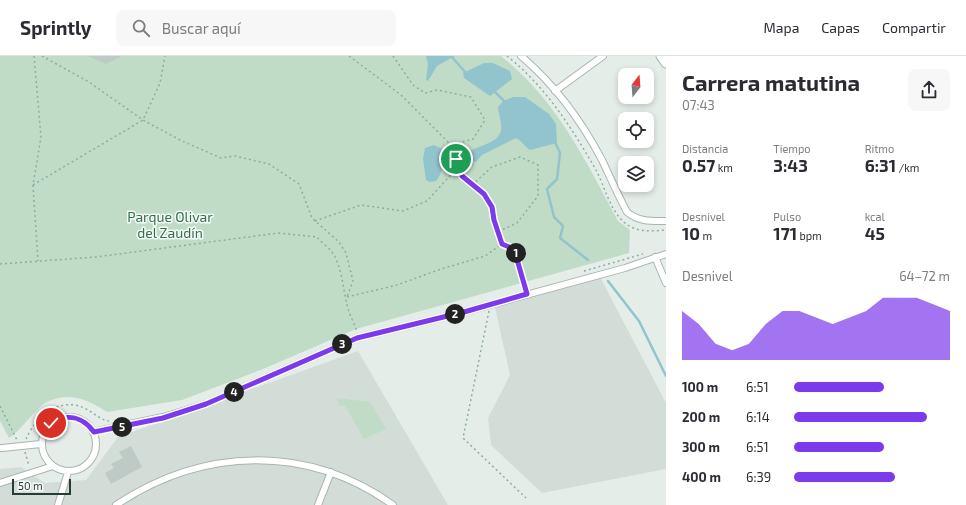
<!DOCTYPE html>
<html lang="es">
<head>
<meta charset="utf-8">
<style>
  :root { --surface:#fff; --page:#f7f7f7; --text:#2b2b33; --muted:#7c7c81; --line:#e1e1e2; --accent:#7c3aed }
  body { margin:0; font-family:"Exo 2",sans-serif; background:var(--page); color:var(--text); height:100vh; display:flex; flex-direction:column; font-size:15px; white-space:nowrap }
  * { box-sizing:border-box; margin:0 }
  p { font-size:13px; color:var(--muted) }
  .icon { flex:none; width:22px; height:22px; fill:none; stroke:currentColor; stroke-width:2; stroke-linecap:round; stroke-linejoin:round }
  .map { position:relative; flex:1; overflow:hidden }
  .panel { display:flex; flex-direction:column; background:var(--surface); width:300px }
  .panel>* { flex:none }
  .needle { width:26px; rotate:17deg }
  .fabs { position:absolute; left:618px; top:12px; display:grid; gap:8px }
  .fabs a { display:grid; place-items:center; width:36px; height:36px; border-radius:8px; background:var(--surface); box-shadow:0 2px 6px #0003; font-size:20px }
  .scale { position:absolute; left:12px; bottom:10px; width:59px; box-sizing:border-box; padding-left:4px; border:2px solid #253d37; border-top:0; font-size:11px; line-height:14px; white-space:nowrap; color:#253d37; -webkit-text-stroke:3px #f5f9f7; paint-order:stroke }
  .pin { position:absolute; display:grid; place-items:center; width:34px; height:34px; color:#fff; margin:-17px; border:2px solid #fff; border-radius:50%; box-shadow:0 1px 4px #0007 }
  .km { position:absolute; width:20px; height:20px; margin:-10px; border-radius:50%; background:#222; color:#fff; font-size:11px; line-height:20px; text-align:center }
  .round { display:grid; place-items:center; flex:none; width:42px; height:42px; border-radius:8px; background:var(--page) }
  .summary { display:flex; align-items:center; justify-content:space-between; height:68px; padding:0 16px }
  h1 { font-size:22px; font-weight:700; line-height:30px }
  .stats { display:grid; grid-template-columns:repeat(3,1fr); gap:6px; height:68px; padding:4px 16px }
  .stats div { display:grid; align-content:center }
  .stats b { font-size:17px; font-weight:700 }
  .stats small { font-size:11px; font-weight:400 }
  .stats p { font-size:11px }
  .chart { height:112px; padding:8px 16px }
  .chart p { display:flex; justify-content:space-between }
  .chart svg { width:100%; height:72px; margin-top:4px; fill:var(--accent); opacity:.7 }
  ul { padding:0 16px; list-style:none; font-size:13px }
  li { display:grid; grid-template-columns:64px 48px 1fr; align-items:center; height:30px }
  li i { height:10px; border-radius:5px; background:var(--accent) }
  header { display:flex; align-items:center; gap:24px; box-sizing:border-box; height:56px; padding:0 20px; background:var(--surface); border-bottom:1px solid var(--line) }
  header strong { font-size:19px }
  nav { display:flex; gap:22px; margin-inline-start:auto; font-size:14px }
  .search { width:280px; height:36px; background:var(--page); display:flex; align-items:center; gap:10px; box-sizing:border-box; padding:0 14px; border-radius:8px; color:var(--muted); font-size:15px }
  main { display:flex; flex:1; min-height:0 }
  .map>svg:first-child { display:block }
  .built { fill:#d3ddd8 }
  .green { fill:#c0dcc7 }
  .water { fill:#92c4cd }
  .lines { fill:none; stroke-linecap:round; stroke-linejoin:round }
  .stream { stroke:#92c4cd; stroke-width:2.5 }
  .building { fill:#bdcac5 }
  .street-casing { stroke:#a8b5b0; stroke-width:8 }
  .secondary-casing { stroke:#a4b8b1; stroke-width:11 }
  .path { stroke:#88aea1; stroke-width:1.5; stroke-dasharray:2 3; stroke-linecap:butt }
  .street { stroke:#fff; stroke-width:6 }
  .secondary { stroke:#fff; stroke-width:9 }
  .route-casing { stroke:#fff; stroke-width:8 }
  .route { stroke:#7c3aed; stroke-width:5 }
  .labels { text-anchor:middle; stroke-width:3; stroke-linejoin:round; paint-order:stroke }
  .park-label { font-size:14px; fill:#33714a; stroke:#f5f9f7 }
</style>
</head>
<body>
<header>
<strong>Sprintly</strong>
<div class="search"><svg class="icon" aria-label="search" viewBox="0 0 24 24"><circle cx="10" cy="10" r="6"/><path d="M15 15l6 6"/></svg>Buscar aquí</div>
<nav><a>Mapa</a><a>Capas</a><a>Compartir</a></nav>
</header>
<main>
<div class="map">
<svg width="666" height="449" viewBox="0 0 666 449">
  <rect width="100%" height="100%" fill="#e5ede9"/>
  <!-- built -->
  <path class="built" d="M 599,219 L 666,347 L 666,413 L 542,437 L 491,389 L 488,362 L 510,319 L 494,247 Z
    M 358,295 L 448,449 L 0,449 L 0,413 L 21,411 L 45,427 L 86,424 L 118,381 Z"/>
  <!-- green -->
  <path class="green" d="M 0,0 L 501,0 C 556,43 586,105 618,165 L 630,174 L 629,197 L 356,273 L 263,313 L 182,344 L 107,356 C 89,344 69,335 47,346 C 35,352 23,373 9,382 L 0,365 Z
    M 336,342 L 370,346 L 386,373 L 364,383 L 345,350 L 340,350 Z"/>
  <!-- water -->
  <path class="water" d="M 426,0 L 455,0 L 437,10 L 428,25 L 426,24 L 428,8 Z
    M 484,7 L 493,7 L 510,15 L 512,23 L 490,40 L 464,22 L 463,17 Z
    M 513,41 L 525,41 L 549,58 L 556,68 L 557,87 L 530,94 C 524,90 522,85 516,82 L 482,99 L 476,106 L 466,103 L 465,98 C 476,89 504,88 501,69 C 501,63 498,57 498,51 L 503,45 Z
    M 434,89 L 442,93 L 446,98 L 440,119 L 436,125 L 430,126 L 426,124 L 423,103 L 425,92 Z"/>
  <g class="lines">
    <!-- stream -->
    <path class="stream" d="M 451,0 L 466,17
      M 494,35 L 506,47
      M 555,86 L 560,97 L 557,123 L 547,133 L 554,161 L 563,170 L 560,182 L 588,204
      M 608,225 L 639,265 L 666,320"/>
  </g>
  <!-- building -->
  <path class="building" d="M 88,0 L 122,0 L 106,8 Z
    M 131,390 L 142,411 L 111,428 L 105,417 L 114,412 L 111,408 L 123,402 L 119,396 Z"/>
  <g class="lines">
    <!-- street casing -->
    <g class="street-casing">
      <path id="street" d="M 521,0 C 554,28 582,66 602,104 C 610,121 618,139 627,156 C 639,166 651,165 666,165
        M 555,35 L 603,0
        M 655,201 L 666,227
        M42 388a27 27 0 1 1 54 0a27 27 0 1 1-54 0Z
        M 93,376 L 163,361 L 206,348 L 357,282 L 464,256 L 625,212 L 666,198
        M 2,392 L 41,388
        M 0,427 L 53,410
        M 58,449 L 68,416
        M 116,449 C 203,391 307,388 393,449
        M 318,449 L 331,416"/>
    </g>
    <!-- secondary casing -->
    <g class="secondary-casing">
      <path id="secondary" d="M 661,0 L 666,7"/>
    </g>
    <!-- path -->
    <path class="path" d="M 34,0 L 41,81 L 33,129 L 38,205
      M 42,0 L 89,26 L 143,64 L 182,85 L 221,102 L 235,100 L 269,108 L 299,128 L 312,162 L 339,186 L 346,197 L 353,225 L 347,241
      M 349,0 L 401,39 L 451,89 L 462,120 L 484,138 L 492,151 L 494,164 L 502,188 L 514,193 L 526,233
      M 393,0 L 413,29 L 425,37 L 437,34 L 471,41 L 485,64 L 473,83 L 451,89
      M 507,0 C 545,30 572,72 596,114 C 605,131 610,155 625,167 C 637,177 652,175 666,174
      M 33,129 L 143,64 L 160,27 L 165,0
      M 472,129 L 492,111 L 520,101 L 538,109 L 538,140 L 517,167 L 497,176
      M 315,165 L 361,149 L 403,155 L 427,145 L 456,113
      M 0,208 L 96,201 L 278,177 L 317,181 C 321,186 328,191 332,196 C 342,210 343,233 347,249 C 349,258 354,267 357,275
      M 584,215 L 643,198
      M 347,241 L 397,229 L 441,213 L 485,200 L 502,188
      M 489,255 L 463,382 L 526,442
      M 0,350 L 17,384
      M 26,383 C 35,362 59,340 84,352 C 93,356 100,364 109,365
      M 25,396 L 29,410"/>
    <!-- street -->
    <use href="#street" class="street"/>
    <!-- secondary -->
    <use href="#secondary" class="secondary"/>
  </g>
  <g class="lines">
    <!-- route casing -->
    <g class="route-casing">
      <path id="route" d="M 51,367 C 68,357 83,361 94,376 L 163,362 L 206,348 L 357,282 L 464,256 L 527,238 L 514,193 L 502,188 L 494,164 L 492,151 L 484,138 L 462,120 L 456,103"/>
    </g>
    <!-- route -->
    <use href="#route" class="route"/>
  </g>
  <g class="labels">
    <!-- park labels -->
    <g class="park-label">
      <text x="170" y="166">Parque Olivar<tspan x="170" dy="16">del Zaudín</tspan></text>
    </g>
  </g>
</svg>
<div class="fabs">
<a><svg class="needle" viewBox="-14 -14 28 28"><path d="M0-13l5 13h-10z" fill="#e53935"/><path d="M0 13l5-13h-10z" fill="#7c7c81"/></svg></a>
<a><svg class="icon" aria-label="locate" viewBox="0 0 24 24"><circle cx="12" cy="12" r="6"/><path d="M12 2v4M12 18v4M2 12h4M18 12h4"/></svg></a>
<a><svg class="icon" aria-label="layers" viewBox="0 0 24 24"><path d="M12 4l9 5-9 5-9-5zM3 14l9 5 9-5"/></svg></a>
</div>
<div class="scale">50 m</div>
<div class="pin" style="left:456px;top:103px;background:#1e9e55"><svg class="icon" aria-label="arrive" viewBox="0 0 24 24"><path d="M6 21V4h12l-3 4 3 4H6"/></svg></div>
<div class="pin" style="left:51px;top:367px;background:#d93025"><svg class="icon" aria-label="check" viewBox="0 0 24 24"><path d="M5 12l5 5 9-10"/></svg></div>
<b class="km" style="left:516px;top:197px">1</b>
<b class="km" style="left:455px;top:258px">2</b>
<b class="km" style="left:342px;top:288px">3</b>
<b class="km" style="left:234px;top:336px">4</b>
<b class="km" style="left:122px;top:371px">5</b>
</div>
<section class="panel">
<div class="summary"><div><h1>Carrera matutina</h1><p>07:43</p></div><a class="round"><svg class="icon" aria-label="share" viewBox="0 0 24 24"><path d="M12 15V3M7 8l5-5 5 5M5 13v7h14v-7"/></svg></a></div>
<div class="stats">
<div><p>Distancia</p><b>0.57<small> km</small></b></div>
<div><p>Tiempo</p><b>3:43</b></div>
<div><p>Ritmo</p><b>6:31<small> /km</small></b></div>
</div>
<div class="stats">
<div><p>Desnivel</p><b>10<small> m</small></b></div>
<div><p>Pulso</p><b>171<small> bpm</small></b></div>
<div><p>kcal</p><b>45</b></div>
</div>
<div class="chart"><p><span>Desnivel</span>64–72 m</p>
<svg viewBox="0 0 160 44" preserveAspectRatio="none"><path d="M0 44V14L10 22L20 34L30 38L40 34L50 22L60 14L70 14L80 18L90 22L100 18L110 14L120 6L130 6L140 6L150 10L160 14V44z"/></svg>
</div>
<ul>
<li><b>100 m</b>6:51<i style="width:58%"></i></li>
<li><b>200 m</b>6:14<i style="width:85%"></i></li>
<li><b>300 m</b>6:51<i style="width:58%"></i></li>
<li><b>400 m</b>6:39<i style="width:65%"></i></li>
</ul>
</section>
</main>
</body>
</html>
